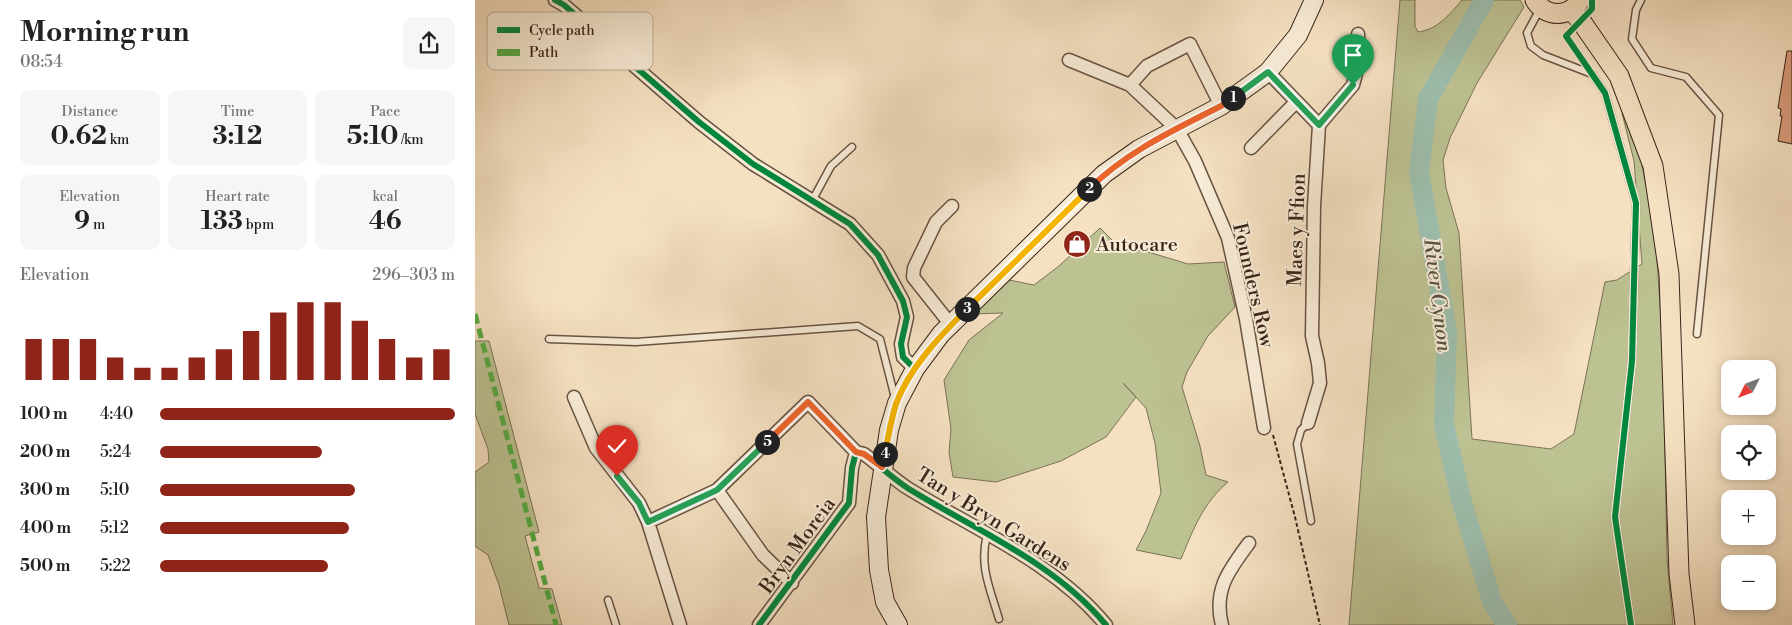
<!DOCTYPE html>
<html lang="en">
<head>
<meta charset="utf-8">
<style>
  :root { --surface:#fff; --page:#f6f6f6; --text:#222; --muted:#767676; --accent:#8f2418 }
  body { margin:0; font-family:"Libre Bodoni",serif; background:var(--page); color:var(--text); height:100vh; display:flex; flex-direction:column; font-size:19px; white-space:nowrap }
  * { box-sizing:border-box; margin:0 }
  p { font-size:16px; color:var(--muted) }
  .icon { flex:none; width:28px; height:28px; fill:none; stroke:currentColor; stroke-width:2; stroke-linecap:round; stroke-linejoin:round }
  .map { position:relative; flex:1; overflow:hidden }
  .details { display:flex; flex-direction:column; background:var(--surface); width:475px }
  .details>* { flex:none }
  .needle { width:32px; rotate:228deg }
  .controls { position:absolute; left:1246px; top:360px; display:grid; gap:10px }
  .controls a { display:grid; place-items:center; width:55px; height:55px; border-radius:10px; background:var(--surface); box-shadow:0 2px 8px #0003; font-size:25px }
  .pin { position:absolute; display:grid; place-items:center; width:42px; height:42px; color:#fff; margin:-51px -21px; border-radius:50% 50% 50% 0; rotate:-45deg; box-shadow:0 0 5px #0007 }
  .pin .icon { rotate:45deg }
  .km { position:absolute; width:25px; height:25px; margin:-12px; border-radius:50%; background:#222; color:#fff; font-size:14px; line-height:25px; text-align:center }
  .round { display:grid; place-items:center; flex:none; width:52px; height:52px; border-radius:10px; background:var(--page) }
  .overview { display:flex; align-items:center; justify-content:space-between; height:85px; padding:0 20px }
  h1 { font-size:28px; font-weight:700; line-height:38px }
  .metrics { display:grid; grid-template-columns:repeat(3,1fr); gap:8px; height:85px; padding:5px 20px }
  .metrics div { display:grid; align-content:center; border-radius:10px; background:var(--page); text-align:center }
  .metrics b { font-size:25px; font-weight:700 }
  .metrics small { font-size:14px; font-weight:400 }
  .metrics p { font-size:14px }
  .chart { height:140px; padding:10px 20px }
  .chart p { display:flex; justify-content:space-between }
  .chart svg { width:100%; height:90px; margin-top:5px; stroke:var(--accent); stroke-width:6 }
  ul { padding:0 20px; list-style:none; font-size:16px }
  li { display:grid; grid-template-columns:80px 60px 1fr; align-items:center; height:38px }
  li i { height:12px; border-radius:6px; background:var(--accent) }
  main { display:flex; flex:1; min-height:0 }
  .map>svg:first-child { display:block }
  .green { fill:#bdc293; stroke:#7b7356 }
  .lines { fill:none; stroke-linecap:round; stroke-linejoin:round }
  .river { stroke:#9dbead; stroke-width:20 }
  .building { fill:#d89a79; stroke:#39241a }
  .service-casing { stroke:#685344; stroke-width:9 }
  .minor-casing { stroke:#685344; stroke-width:15 }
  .secondary-casing { stroke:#39241a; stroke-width:20 }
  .primary-casing { stroke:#39241a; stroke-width:21 }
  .path { stroke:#39241a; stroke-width:2; stroke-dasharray:4 2.5; stroke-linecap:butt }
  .service { stroke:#f8ecd7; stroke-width:6 }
  .minor { stroke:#f8ecd7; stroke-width:12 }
  .secondary { stroke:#f8ecd7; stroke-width:18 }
  .primary { stroke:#f5e1c2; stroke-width:19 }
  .quiet { stroke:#55aa42; stroke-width:5; stroke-dasharray:10 5; stroke-linecap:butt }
  .cycleway-casing { stroke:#f8ecd7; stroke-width:9 }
  .cycleway { stroke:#00873e; stroke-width:6 }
  .split-1-casing { stroke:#fff; stroke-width:10 }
  .split-2-casing { stroke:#fff; stroke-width:10 }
  .split-3-casing { stroke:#fff; stroke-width:10 }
  .split-4-casing { stroke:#fff; stroke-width:10 }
  .split-5-casing { stroke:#fff; stroke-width:10 }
  .split-6-casing { stroke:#fff; stroke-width:10 }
  .split-1 { stroke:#22a559; stroke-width:6 }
  .split-2 { stroke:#f0652b; stroke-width:6 }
  .split-3 { stroke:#f5b400; stroke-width:6 }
  .split-4 { stroke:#f5b400; stroke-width:6 }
  .split-5 { stroke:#f0652b; stroke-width:6 }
  .split-6 { stroke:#22a559; stroke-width:6 }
  .labels { text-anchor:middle; stroke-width:4; stroke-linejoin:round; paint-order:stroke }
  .street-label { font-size:20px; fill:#39241a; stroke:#f8ecd7 }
  .poi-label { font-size:20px; fill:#39241a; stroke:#f8ecd7; text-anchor:start }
  .water-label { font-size:21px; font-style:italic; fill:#575246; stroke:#f8ecd7 }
  .key { fill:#f8ecd7; stroke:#bfb09e; stroke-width:1 }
  .key-label { font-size:14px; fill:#39241a }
</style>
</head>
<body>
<main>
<section class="details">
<div class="overview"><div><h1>Morning run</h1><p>08:54</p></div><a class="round"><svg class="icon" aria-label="share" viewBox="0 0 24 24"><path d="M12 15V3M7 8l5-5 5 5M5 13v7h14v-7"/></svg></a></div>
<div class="metrics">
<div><p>Distance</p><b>0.62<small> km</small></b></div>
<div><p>Time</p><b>3:12</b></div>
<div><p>Pace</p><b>5:10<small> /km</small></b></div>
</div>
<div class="metrics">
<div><p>Elevation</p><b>9<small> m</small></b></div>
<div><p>Heart rate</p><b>133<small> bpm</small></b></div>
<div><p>kcal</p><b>46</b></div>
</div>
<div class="chart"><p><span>Elevation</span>296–303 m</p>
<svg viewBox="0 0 160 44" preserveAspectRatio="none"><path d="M5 44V24M15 44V24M25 44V24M35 44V33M45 44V38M55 44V38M65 44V33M75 44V29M85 44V20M95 44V11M105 44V6M115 44V6M125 44V15M135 44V24M145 44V33M155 44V29"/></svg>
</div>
<ul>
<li><b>100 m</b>4:40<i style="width:100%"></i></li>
<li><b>200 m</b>5:24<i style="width:55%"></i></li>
<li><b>300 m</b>5:10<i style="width:66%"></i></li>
<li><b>400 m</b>5:12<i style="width:64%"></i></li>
<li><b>500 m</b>5:22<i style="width:57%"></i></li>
</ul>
</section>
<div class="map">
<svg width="1317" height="625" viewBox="0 0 1317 625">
  <rect width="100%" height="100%" fill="#f5e1c2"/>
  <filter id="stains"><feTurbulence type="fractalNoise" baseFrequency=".004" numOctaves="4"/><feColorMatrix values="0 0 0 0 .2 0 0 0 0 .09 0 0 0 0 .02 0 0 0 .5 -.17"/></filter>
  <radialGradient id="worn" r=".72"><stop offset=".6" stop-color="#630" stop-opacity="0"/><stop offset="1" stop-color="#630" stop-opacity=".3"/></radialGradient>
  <!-- green -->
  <path class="green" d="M 925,0 L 940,0 L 940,26 L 943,32 C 962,30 975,14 987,0 L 1045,0 L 1049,7 L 1002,83 L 975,138 L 968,160 L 971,188 L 984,233 L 997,439 L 1076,449 L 1099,434 L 1130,282 L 1142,280 L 1167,264 L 1159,161 L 1147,113 L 1165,155 L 1180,233 L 1188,347 L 1192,559 L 1198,625 L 874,625 Z
    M 625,228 L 646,249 L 670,251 L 713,264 L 749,262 L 760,307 L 733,336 L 712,372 L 707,387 L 725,446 L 731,475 L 753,482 C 728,503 718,530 706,559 L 661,550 L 671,531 L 686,493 L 680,443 L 671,408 L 648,383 L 661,397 L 631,437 L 586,461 L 521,482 L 478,477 L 474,452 L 476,429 L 469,380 L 494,340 L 528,313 L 497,314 L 534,280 L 559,285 L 584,266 Z
    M 0,341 L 14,341 L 64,532 L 50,536 L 64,588 L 77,589 L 87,625 L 34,625 L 24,585 L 13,555 L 0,546 L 0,472 L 14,462 L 13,449 L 0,414 Z"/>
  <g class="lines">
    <!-- river -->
    <path class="river" d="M 1009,0 L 953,99 L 944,172 L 972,333 L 969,424 L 986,499 L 1017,602 L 1032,625"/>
  </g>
  <!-- building -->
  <path class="building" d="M 1312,51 L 1317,51 L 1317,144 L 1303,141 L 1307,116 L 1305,116 L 1306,109 L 1303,108 Z"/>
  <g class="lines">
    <!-- service casing -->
    <g class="service-casing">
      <path id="service" d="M 1166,0 L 1161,10 L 1157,39 L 1176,68 L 1211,77 L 1244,115 L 1222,334
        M 1065,9 L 1052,33 L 1056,46 L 1068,55 L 1117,74 L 1130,93 L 1161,203 L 1157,361 L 1140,517 L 1156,625
        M 337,201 L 356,166 L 377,147
        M 74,339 L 161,342 L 383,326 L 405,339 L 420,398
        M 833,423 L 826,430 L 822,444 L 836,521
        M 512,534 C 504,567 515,588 524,619
        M 133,600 L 141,625"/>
    </g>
    <!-- minor casing -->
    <g class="minor-casing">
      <path id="minor" d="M 80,0 L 89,5 L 224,122 L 278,164 L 375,224 L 403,255 L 428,301 L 432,317 L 426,344 L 428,357 L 440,369
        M 594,60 L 655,85 L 702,129 L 720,161 L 753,238 L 771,319 L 789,428
        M 793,72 L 844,125
        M 655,85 L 672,66 L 715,44 L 746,106
        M 776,148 L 821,102
        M 476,325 L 438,277 L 439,268 L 461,222 L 477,206
        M 99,397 L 121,448 L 164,503 L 173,522 L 205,625
        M 833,423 L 845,383 L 843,363 L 837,336 L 839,206 L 844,125 L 878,85 L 884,62 L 883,34
        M 242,490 L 288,555 L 317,583
        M 173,522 L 242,490 L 333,402 L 381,452
        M 284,625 L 374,503 L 377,468 L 381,452 L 389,454 C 404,465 418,479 434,489 C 501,530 580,563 631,625
        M 747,625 C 738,590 754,570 774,543"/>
    </g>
    <!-- secondary casing -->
    <g class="secondary-casing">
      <path id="secondary" d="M 423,625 L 410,602 L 404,570 L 401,517 L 414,430 L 422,403 L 440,369 L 466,334 L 629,174 L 664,149 L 746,106 L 793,72 L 823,35 L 839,0"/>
    </g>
    <!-- primary casing -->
    <g class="primary-casing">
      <path id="primary" d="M 1060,0 C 1070,18 1095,18 1105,0
        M 1096,10 L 1106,21 L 1144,76 L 1178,166 L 1194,274 L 1204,574 L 1210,625"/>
    </g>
    <!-- path -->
    <path class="path" d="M 798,435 L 820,517 L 845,625"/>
    <!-- service -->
    <use href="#service" class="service"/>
    <!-- minor -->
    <use href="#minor" class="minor"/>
    <!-- secondary -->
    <use href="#secondary" class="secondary"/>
    <!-- primary -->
    <use href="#primary" class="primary"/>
    <!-- quiet -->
    <path class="quiet" d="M 0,314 L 81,625"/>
    <!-- cycleway casing -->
    <g class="cycleway-casing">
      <path id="cycleway" d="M 80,0 L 89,5 L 224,122 L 278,164 L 375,224 L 403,255 L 428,301 L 432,317 L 426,344 L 428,357 L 440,369
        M 1117,0 L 1117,9 L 1091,36 L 1130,93 L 1161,203 L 1157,361 L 1140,517 L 1156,625
        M 284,625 L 374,503 L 377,468 L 381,452 L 389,454 C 404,465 418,479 434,489 C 501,530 580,563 631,625"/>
    </g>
    <!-- cycleway -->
    <use href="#cycleway" class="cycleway"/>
  </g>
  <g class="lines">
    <!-- split-1 casing -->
    <g class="split-1-casing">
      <path id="split-1" d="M 758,98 L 793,72 L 844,125 L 878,85"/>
    </g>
    <!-- split-2 casing -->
    <g class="split-2-casing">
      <path id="split-2" d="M 614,189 C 651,152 699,130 746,106 L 758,98"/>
    </g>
    <!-- split-3 casing -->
    <g class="split-3-casing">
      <path id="split-3" d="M 492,309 L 614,189"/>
    </g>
    <!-- split-4 casing -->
    <g class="split-4-casing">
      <path id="split-4" d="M 410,454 C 413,437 416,420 421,404 C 434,368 466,335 492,309"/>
    </g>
    <!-- split-5 casing -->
    <g class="split-5-casing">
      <path id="split-5" d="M 292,442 L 333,402 L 381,452 L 389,454 L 407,467 L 410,454"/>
    </g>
    <!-- split-6 casing -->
    <g class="split-6-casing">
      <path id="split-6" d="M 142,476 L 164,503 L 173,522 L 242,490 L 292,442"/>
    </g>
    <!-- split-1 -->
    <use href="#split-1" class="split-1"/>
    <!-- split-2 -->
    <use href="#split-2" class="split-2"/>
    <!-- split-3 -->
    <use href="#split-3" class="split-3"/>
    <!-- split-4 -->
    <use href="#split-4" class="split-4"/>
    <!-- split-5 -->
    <use href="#split-5" class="split-5"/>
    <!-- split-6 -->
    <use href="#split-6" class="split-6"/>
  </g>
  <!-- icons -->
  <defs>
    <g id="shop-disc" transform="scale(1.4375)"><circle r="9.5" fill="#8f2418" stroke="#f8ecd7"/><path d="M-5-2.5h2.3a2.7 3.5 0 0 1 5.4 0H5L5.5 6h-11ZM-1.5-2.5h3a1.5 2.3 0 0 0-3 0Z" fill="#fff"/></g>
  </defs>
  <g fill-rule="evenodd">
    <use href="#shop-disc" x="602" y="244"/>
  </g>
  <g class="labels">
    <!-- street labels -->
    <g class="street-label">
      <text transform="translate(821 230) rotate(-88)" y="7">Maes y Ffion</text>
      <text transform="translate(779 285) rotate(77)" y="7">Founders Row</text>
      <text transform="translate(519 519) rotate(32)" y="7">Tan y Bryn Gardens</text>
      <text transform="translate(322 545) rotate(-54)" y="7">Bryn Moreia</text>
    </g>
    <!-- poi labels -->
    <g class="poi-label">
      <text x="621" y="251">Autocare</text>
    </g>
    <!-- water labels -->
    <g class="water-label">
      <text transform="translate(963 295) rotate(83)" y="7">River Cynon</text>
    </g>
  </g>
  <!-- legend -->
  <rect x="12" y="12" width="166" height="58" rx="8" class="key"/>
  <rect x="22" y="27" width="23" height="6" fill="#00873e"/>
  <rect x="22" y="49" width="23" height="7" fill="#55aa42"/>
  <g class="key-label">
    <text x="54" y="35">Cycle path</text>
    <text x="54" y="57">Path</text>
  </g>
  <rect width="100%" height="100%" filter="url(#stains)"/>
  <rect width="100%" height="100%" fill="url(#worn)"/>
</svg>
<div class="controls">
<a><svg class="needle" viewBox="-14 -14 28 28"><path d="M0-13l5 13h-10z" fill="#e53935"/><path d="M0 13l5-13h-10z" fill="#767676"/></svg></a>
<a><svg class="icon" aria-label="locate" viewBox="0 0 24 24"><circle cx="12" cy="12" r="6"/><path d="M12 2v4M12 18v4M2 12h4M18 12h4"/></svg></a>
<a>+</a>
<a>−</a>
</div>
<div class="pin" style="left:878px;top:85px;background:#1e9e55"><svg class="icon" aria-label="arrive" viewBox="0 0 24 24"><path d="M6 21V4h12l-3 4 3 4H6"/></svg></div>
<div class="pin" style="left:142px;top:476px;background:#d93025"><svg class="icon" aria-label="check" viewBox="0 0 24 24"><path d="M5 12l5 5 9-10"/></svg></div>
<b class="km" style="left:758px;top:98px">1</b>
<b class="km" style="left:614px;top:189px">2</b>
<b class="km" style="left:492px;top:309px">3</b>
<b class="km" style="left:410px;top:454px">4</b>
<b class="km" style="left:292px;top:442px">5</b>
</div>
</main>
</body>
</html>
